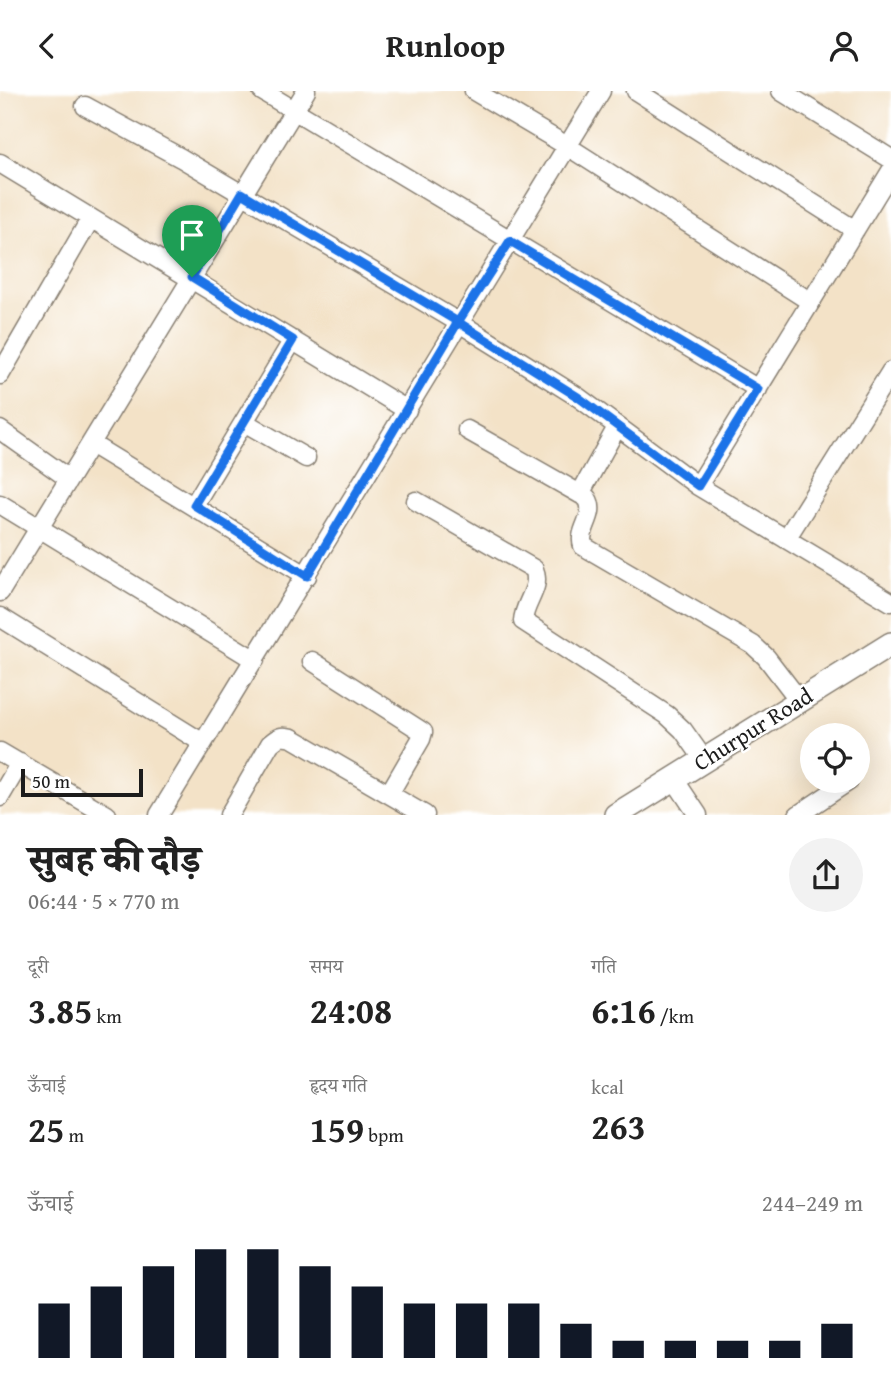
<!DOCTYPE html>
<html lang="hi">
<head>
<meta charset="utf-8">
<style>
  :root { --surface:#fff; --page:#f2f2f2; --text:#222; --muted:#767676; --accent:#111827 }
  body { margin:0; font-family:"Gentium Book Plus","Noto Serif Devanagari",serif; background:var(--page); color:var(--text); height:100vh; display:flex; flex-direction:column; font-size:26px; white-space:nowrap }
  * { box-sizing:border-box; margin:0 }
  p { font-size:23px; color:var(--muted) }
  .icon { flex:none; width:38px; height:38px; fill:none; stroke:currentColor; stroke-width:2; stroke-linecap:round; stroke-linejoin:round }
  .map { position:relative; height:724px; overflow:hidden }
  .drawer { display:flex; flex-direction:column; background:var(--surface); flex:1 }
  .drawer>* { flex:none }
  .controls { position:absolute; left:800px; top:632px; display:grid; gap:14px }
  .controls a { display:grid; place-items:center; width:70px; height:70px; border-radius:50%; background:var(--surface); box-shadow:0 7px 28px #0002; font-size:35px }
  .scale { position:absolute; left:21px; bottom:18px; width:122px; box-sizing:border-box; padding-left:7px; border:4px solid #1c1c1c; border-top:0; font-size:19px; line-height:24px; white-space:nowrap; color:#1c1c1c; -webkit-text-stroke:5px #fff; paint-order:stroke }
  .pin { position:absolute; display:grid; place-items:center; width:60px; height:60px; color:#fff; margin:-72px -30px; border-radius:50% 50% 50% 0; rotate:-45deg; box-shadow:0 0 7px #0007 }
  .pin .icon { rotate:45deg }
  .round { display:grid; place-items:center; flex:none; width:74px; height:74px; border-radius:37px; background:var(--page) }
  .headline { display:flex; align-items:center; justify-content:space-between; height:119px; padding:0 28px }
  h1 { font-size:38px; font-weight:800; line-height:52px }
  .figures { display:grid; grid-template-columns:repeat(3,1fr); gap:10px; height:119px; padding:7px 28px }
  .figures div { display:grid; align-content:center }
  .figures b { font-size:35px; font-weight:800 }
  .figures small { font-size:19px; font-weight:400 }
  .figures p { font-size:19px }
  .chart { height:196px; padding:14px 28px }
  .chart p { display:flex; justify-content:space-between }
  .chart svg { width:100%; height:126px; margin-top:7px; stroke:var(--accent); stroke-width:6 }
  header { display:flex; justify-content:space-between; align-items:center; height:91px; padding:0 28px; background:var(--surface); font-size:32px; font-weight:800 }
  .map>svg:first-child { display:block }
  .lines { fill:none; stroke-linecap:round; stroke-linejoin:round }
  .minor-casing { stroke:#887f72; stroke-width:21 }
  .tertiary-casing { stroke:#887f72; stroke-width:26 }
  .minor { stroke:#fff; stroke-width:18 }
  .tertiary { stroke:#fff; stroke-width:23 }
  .route-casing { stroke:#fff; stroke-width:14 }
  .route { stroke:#1a73e8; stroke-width:9 }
  .labels { text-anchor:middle; stroke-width:5; stroke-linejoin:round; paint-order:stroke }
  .street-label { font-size:23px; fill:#1c1c1c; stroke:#fff }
</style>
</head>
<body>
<header><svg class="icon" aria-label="back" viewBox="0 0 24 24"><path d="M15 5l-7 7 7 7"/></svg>Runloop<svg class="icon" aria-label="person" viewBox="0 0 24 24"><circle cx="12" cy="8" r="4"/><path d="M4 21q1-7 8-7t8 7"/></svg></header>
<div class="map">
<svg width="891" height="724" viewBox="0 0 891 724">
  <rect width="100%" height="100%" fill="#fff"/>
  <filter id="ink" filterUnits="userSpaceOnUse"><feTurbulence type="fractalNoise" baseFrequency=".0143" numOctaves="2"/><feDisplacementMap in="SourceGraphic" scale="14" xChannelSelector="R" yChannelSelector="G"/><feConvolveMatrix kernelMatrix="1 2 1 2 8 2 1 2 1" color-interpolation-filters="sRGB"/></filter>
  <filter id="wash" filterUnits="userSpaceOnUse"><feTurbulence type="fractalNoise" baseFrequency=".00686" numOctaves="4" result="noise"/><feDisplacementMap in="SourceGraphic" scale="28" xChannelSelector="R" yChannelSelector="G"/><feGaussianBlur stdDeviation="1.57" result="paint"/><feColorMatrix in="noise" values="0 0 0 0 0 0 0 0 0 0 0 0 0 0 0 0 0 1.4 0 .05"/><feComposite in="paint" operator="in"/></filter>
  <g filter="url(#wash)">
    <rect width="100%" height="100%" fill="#f3e2c7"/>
  </g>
  <g filter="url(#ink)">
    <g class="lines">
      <!-- minor casing -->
      <g class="minor-casing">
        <path id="minor" d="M 262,0 L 758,298
          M 474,0 L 567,55 L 811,211
          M 636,0 L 855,139
          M 781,0 L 891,68
          M 85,15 L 181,67 L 458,231 L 578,306 L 698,395 L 891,511
          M 0,72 L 407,319
          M 0,284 L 91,127
          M 244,331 L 306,367
          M 0,339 L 69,388
          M 467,339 L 587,407 C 598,424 577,438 583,455 L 753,554 L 766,566 L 799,609
          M 91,353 L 307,485
          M 698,395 L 891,80
          M 580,403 L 617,336
          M 416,410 L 534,478 C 542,497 524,511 523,530 L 667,624 L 683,639 L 705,670
          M 0,413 L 255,569
          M 194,414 L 293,249
          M 786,448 L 891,280
          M 0,501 L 306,0
          M 0,526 L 203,652
          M 312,570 L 423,641 L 421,648 L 389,703
          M 0,661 L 107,724
          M 674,688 L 698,724
          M 0,706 L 20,672
          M 159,724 L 601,0
          M 229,724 L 270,653 C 278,646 281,644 292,647 L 425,724
          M 798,724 L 849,690"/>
      </g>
      <!-- tertiary casing -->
      <g class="tertiary-casing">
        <path id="tertiary" d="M 616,724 L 891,553"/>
      </g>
      <!-- minor -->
      <use href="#minor" class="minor"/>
      <!-- tertiary -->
      <use href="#tertiary" class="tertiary"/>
    </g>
  </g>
  <g class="lines" filter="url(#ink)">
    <!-- route casing -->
    <g class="route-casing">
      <path id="route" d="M 192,186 L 293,249 L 194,414 L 307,485 L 458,231 L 578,306 L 698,395 L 758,298 L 510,150 L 458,231 L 242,102 L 192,186"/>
    </g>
    <!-- route -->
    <use href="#route" class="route"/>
  </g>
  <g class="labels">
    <!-- street labels -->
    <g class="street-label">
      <text transform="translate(753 638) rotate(-32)" y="8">Churpur Road</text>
    </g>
  </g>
</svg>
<div class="controls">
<a><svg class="icon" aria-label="locate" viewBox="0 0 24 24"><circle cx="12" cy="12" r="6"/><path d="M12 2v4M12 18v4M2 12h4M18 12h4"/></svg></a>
</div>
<div class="scale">50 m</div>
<div class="pin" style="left:192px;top:186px;background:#1e9e55"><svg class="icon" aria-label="arrive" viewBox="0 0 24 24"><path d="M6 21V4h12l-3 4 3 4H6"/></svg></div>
</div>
<section class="drawer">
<div class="headline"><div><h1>सुबह की दौड़</h1><p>06:44 · 5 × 770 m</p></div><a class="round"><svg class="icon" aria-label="share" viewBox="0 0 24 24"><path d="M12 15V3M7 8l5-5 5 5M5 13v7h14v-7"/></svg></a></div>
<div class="figures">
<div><p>दूरी</p><b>3.85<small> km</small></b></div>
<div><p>समय</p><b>24:08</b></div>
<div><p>गति</p><b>6:16<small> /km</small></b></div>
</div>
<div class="figures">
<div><p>ऊँचाई</p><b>25<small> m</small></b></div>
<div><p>हृदय गति</p><b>159<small> bpm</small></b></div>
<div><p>kcal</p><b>263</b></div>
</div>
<div class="chart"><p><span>ऊँचाई</span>244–249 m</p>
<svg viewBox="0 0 160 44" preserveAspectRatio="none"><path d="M5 44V25M15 44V19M25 44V12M35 44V6M45 44V6M55 44V12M65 44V19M75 44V25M85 44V25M95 44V25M105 44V32M115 44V38M125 44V38M135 44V38M145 44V38M155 44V32"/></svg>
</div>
</section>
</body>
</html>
